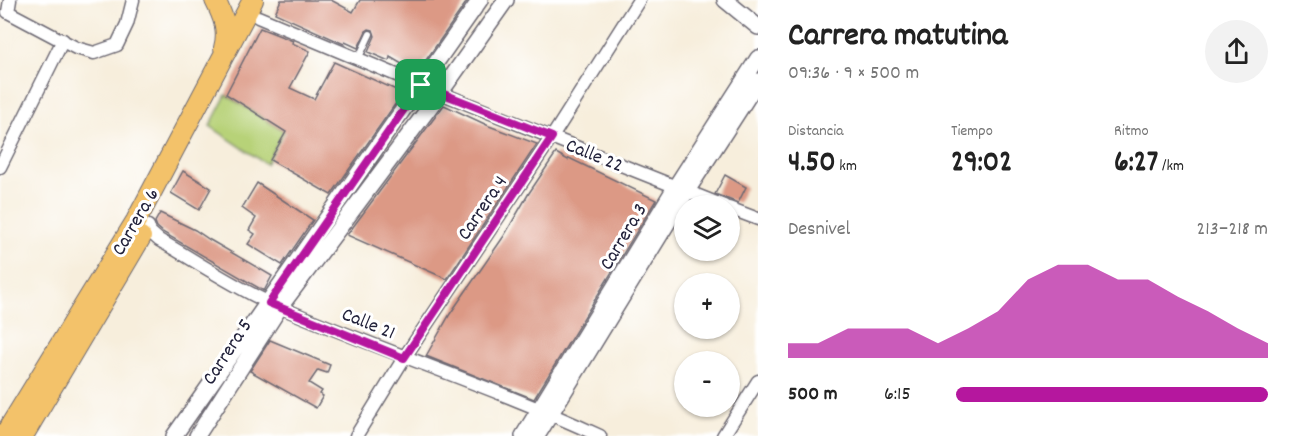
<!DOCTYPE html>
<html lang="es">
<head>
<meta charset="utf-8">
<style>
  :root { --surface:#fff; --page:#f2f2f2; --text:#222; --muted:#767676; --accent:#b5179e }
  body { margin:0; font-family:Dekko,sans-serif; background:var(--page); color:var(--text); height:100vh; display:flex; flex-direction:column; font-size:22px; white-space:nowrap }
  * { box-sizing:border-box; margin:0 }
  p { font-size:20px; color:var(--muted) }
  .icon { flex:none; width:33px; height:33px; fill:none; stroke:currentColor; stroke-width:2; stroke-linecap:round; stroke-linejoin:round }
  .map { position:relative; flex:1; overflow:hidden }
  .drawer { display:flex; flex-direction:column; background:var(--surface); width:540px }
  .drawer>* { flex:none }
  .buttons { position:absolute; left:674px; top:195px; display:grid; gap:12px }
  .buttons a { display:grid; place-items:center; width:66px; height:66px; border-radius:50%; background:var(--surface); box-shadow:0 2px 4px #0004; font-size:30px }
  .pin { position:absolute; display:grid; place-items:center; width:51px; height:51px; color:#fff; margin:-26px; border-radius:12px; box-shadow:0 3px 9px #0006 }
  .round { display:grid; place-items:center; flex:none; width:63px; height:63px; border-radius:32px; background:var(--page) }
  .headline { display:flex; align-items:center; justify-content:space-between; height:102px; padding:0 30px }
  h1 { font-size:33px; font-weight:700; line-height:45px }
  .figures { display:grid; grid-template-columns:repeat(3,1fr); gap:9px; height:102px; padding:6px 30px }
  .figures div { display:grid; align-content:center }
  .figures b { font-size:30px; font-weight:700 }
  .figures small { font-size:16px; font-weight:400 }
  .figures p { font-size:16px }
  .chart { height:168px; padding:12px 30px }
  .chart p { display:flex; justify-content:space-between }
  .chart svg { width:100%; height:108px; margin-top:6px; fill:var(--accent); opacity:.7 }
  ul { padding:0 30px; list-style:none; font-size:20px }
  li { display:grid; grid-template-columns:96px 72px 1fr; align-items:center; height:45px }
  li i { height:15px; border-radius:8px; background:var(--accent) }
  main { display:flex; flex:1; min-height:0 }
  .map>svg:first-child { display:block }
  .green { fill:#b7d278; stroke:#6c7a5a; stroke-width:1.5 }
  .building { fill:#dc9985 }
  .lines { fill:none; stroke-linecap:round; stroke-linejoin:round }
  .service-casing { stroke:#6d6973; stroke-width:9 }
  .minor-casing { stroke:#6d6973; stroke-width:15 }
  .tertiary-casing { stroke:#6d6973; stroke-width:18 }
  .primary-casing { stroke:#6d6973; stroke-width:22 }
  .service { stroke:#fff; stroke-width:6 }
  .minor { stroke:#fff; stroke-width:12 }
  .tertiary { stroke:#fff; stroke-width:15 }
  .primary { stroke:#f3c26a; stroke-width:20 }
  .route-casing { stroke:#fff; stroke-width:12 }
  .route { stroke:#b5179e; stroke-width:8 }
  .labels { text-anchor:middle; stroke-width:6; stroke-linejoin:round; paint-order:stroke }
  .street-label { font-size:20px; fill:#22223b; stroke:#fff }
</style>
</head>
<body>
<main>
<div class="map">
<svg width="758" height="436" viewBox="0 0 758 436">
  <rect width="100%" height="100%" fill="#fff"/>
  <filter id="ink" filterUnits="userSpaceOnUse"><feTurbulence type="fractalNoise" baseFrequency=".0167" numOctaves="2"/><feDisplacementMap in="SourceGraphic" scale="12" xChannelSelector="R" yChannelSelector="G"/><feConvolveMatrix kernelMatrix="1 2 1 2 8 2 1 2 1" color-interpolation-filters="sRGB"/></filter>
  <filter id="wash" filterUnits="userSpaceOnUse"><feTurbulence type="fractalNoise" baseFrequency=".008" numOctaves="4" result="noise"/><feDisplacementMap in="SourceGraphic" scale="24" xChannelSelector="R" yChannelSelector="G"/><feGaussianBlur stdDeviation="1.35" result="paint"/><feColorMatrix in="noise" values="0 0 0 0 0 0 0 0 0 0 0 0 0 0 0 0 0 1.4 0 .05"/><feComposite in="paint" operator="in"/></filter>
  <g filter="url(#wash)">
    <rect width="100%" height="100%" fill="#f7eedc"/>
    <!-- green -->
    <path class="green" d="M 226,95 L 284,131 L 266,164 L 210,126 Z"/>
    <g id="blocks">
      <!-- building -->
      <path class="building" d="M 281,0 L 331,0 L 353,12 L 360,0 L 468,0 L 417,73 L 390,57 L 389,61 L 368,52 L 375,36 L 373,30 L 369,29 L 366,31 L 358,48 L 345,42 L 344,44 L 275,13 Z
        M 260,28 L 293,41 L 292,43 L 310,51 L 290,88 L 314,99 L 334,62 L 403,93 L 331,195 L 270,160 L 286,132 L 226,94 Z
        M 444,105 L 489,126 L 537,144 L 447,279 L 347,235 Z
        M 556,153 L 568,160 L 569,158 L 656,200 L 534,399 L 426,356 L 450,314 L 504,236 L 529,193 Z
        M 183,171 L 211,188 L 199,210 L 171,193 Z
        M 725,175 L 746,187 L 738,203 L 715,194 Z
        M 257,183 L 313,220 L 282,265 L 248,244 L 255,234 L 249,230 L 256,218 L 242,208 Z
        M 160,213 L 195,230 L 210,240 L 272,276 L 264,291 L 164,233 L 157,227 L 155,222 Z
        M 270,340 L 330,365 L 327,373 L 318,370 L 309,383 L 322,391 L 320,394 L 323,396 L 316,408 L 250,371 Z"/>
    </g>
  </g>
  <g filter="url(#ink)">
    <use href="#blocks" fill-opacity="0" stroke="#6d6973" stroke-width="1.5"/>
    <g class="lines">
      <!-- service casing -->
      <g class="service-casing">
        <path id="service" d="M 361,53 L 370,34"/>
      </g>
      <!-- minor casing -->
      <g class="minor-casing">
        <path id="minor" d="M 10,0 L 8,12 L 76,48 L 94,53 L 117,45 L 127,24 L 133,0
          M 258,17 L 418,84 L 724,206
          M 0,167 L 63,40
          M 729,208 L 758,219
          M 136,221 L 148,226 L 150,232 L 159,240 C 196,261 232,286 270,303 C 379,350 492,386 600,436
          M 356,436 L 404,358 L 552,137 L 639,0
          M 723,436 L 758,381"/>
      </g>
      <!-- tertiary casing -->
      <g class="tertiary-casing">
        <path id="tertiary" d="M 725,0 L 758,27
          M 174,436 L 480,0
          M 197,436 L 280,307 L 441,92 L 506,0
          M 523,436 L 676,186 L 758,58
          M 537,436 L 687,191 L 758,81"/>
      </g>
      <!-- primary casing -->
      <g class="primary-casing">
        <path id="primary" d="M 215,0 C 223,16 229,30 224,48
          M 4,436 L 136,221 L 253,0
          M 23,436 L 141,237"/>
      </g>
      <!-- service -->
      <use href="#service" class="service"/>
      <!-- minor -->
      <use href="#minor" class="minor"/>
      <!-- tertiary -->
      <use href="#tertiary" class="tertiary"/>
      <!-- primary -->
      <use href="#primary" class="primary"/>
    </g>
  </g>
  <g class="lines" filter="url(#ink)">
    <!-- route casing -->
    <g class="route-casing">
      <path id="route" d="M 421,85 L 552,137 L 404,358 L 269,303 Z"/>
    </g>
    <!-- route -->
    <use href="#route" class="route"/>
  </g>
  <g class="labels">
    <!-- street labels -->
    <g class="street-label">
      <text transform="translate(595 154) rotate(22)" y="7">Calle 22</text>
      <text transform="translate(481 207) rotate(-56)" y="7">Carrera 4</text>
      <text transform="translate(134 221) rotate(-60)" y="7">Carrera 6</text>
      <text transform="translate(622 236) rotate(-59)" y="7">Carrera 3</text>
      <text transform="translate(369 322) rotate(22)" y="7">Calle 21</text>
      <text transform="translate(226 351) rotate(-57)" y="7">Carrera 5</text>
    </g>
  </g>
</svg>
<div class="buttons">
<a><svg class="icon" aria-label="layers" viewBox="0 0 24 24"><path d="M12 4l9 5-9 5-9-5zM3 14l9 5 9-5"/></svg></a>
<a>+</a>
<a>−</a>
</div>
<div class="pin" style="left:421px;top:85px;background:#1e9e55"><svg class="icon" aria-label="arrive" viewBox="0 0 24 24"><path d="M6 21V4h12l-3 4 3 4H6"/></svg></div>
</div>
<section class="drawer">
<div class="headline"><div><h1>Carrera matutina</h1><p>09:36 · 9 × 500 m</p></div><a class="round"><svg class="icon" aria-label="share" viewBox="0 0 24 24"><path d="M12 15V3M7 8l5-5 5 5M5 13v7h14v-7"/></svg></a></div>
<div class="figures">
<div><p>Distancia</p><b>4.50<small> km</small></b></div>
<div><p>Tiempo</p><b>29:02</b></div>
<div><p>Ritmo</p><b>6:27<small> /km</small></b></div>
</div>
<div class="chart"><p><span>Desnivel</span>213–218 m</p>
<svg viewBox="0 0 160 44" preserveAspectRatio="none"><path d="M0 44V38L10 38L20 32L30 32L40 32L50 38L60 32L70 25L80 12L90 6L100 6L110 12L120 12L130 19L140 25L150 32L160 38V44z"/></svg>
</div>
<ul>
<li><b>500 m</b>6:15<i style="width:100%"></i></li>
</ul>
</section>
</main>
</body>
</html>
